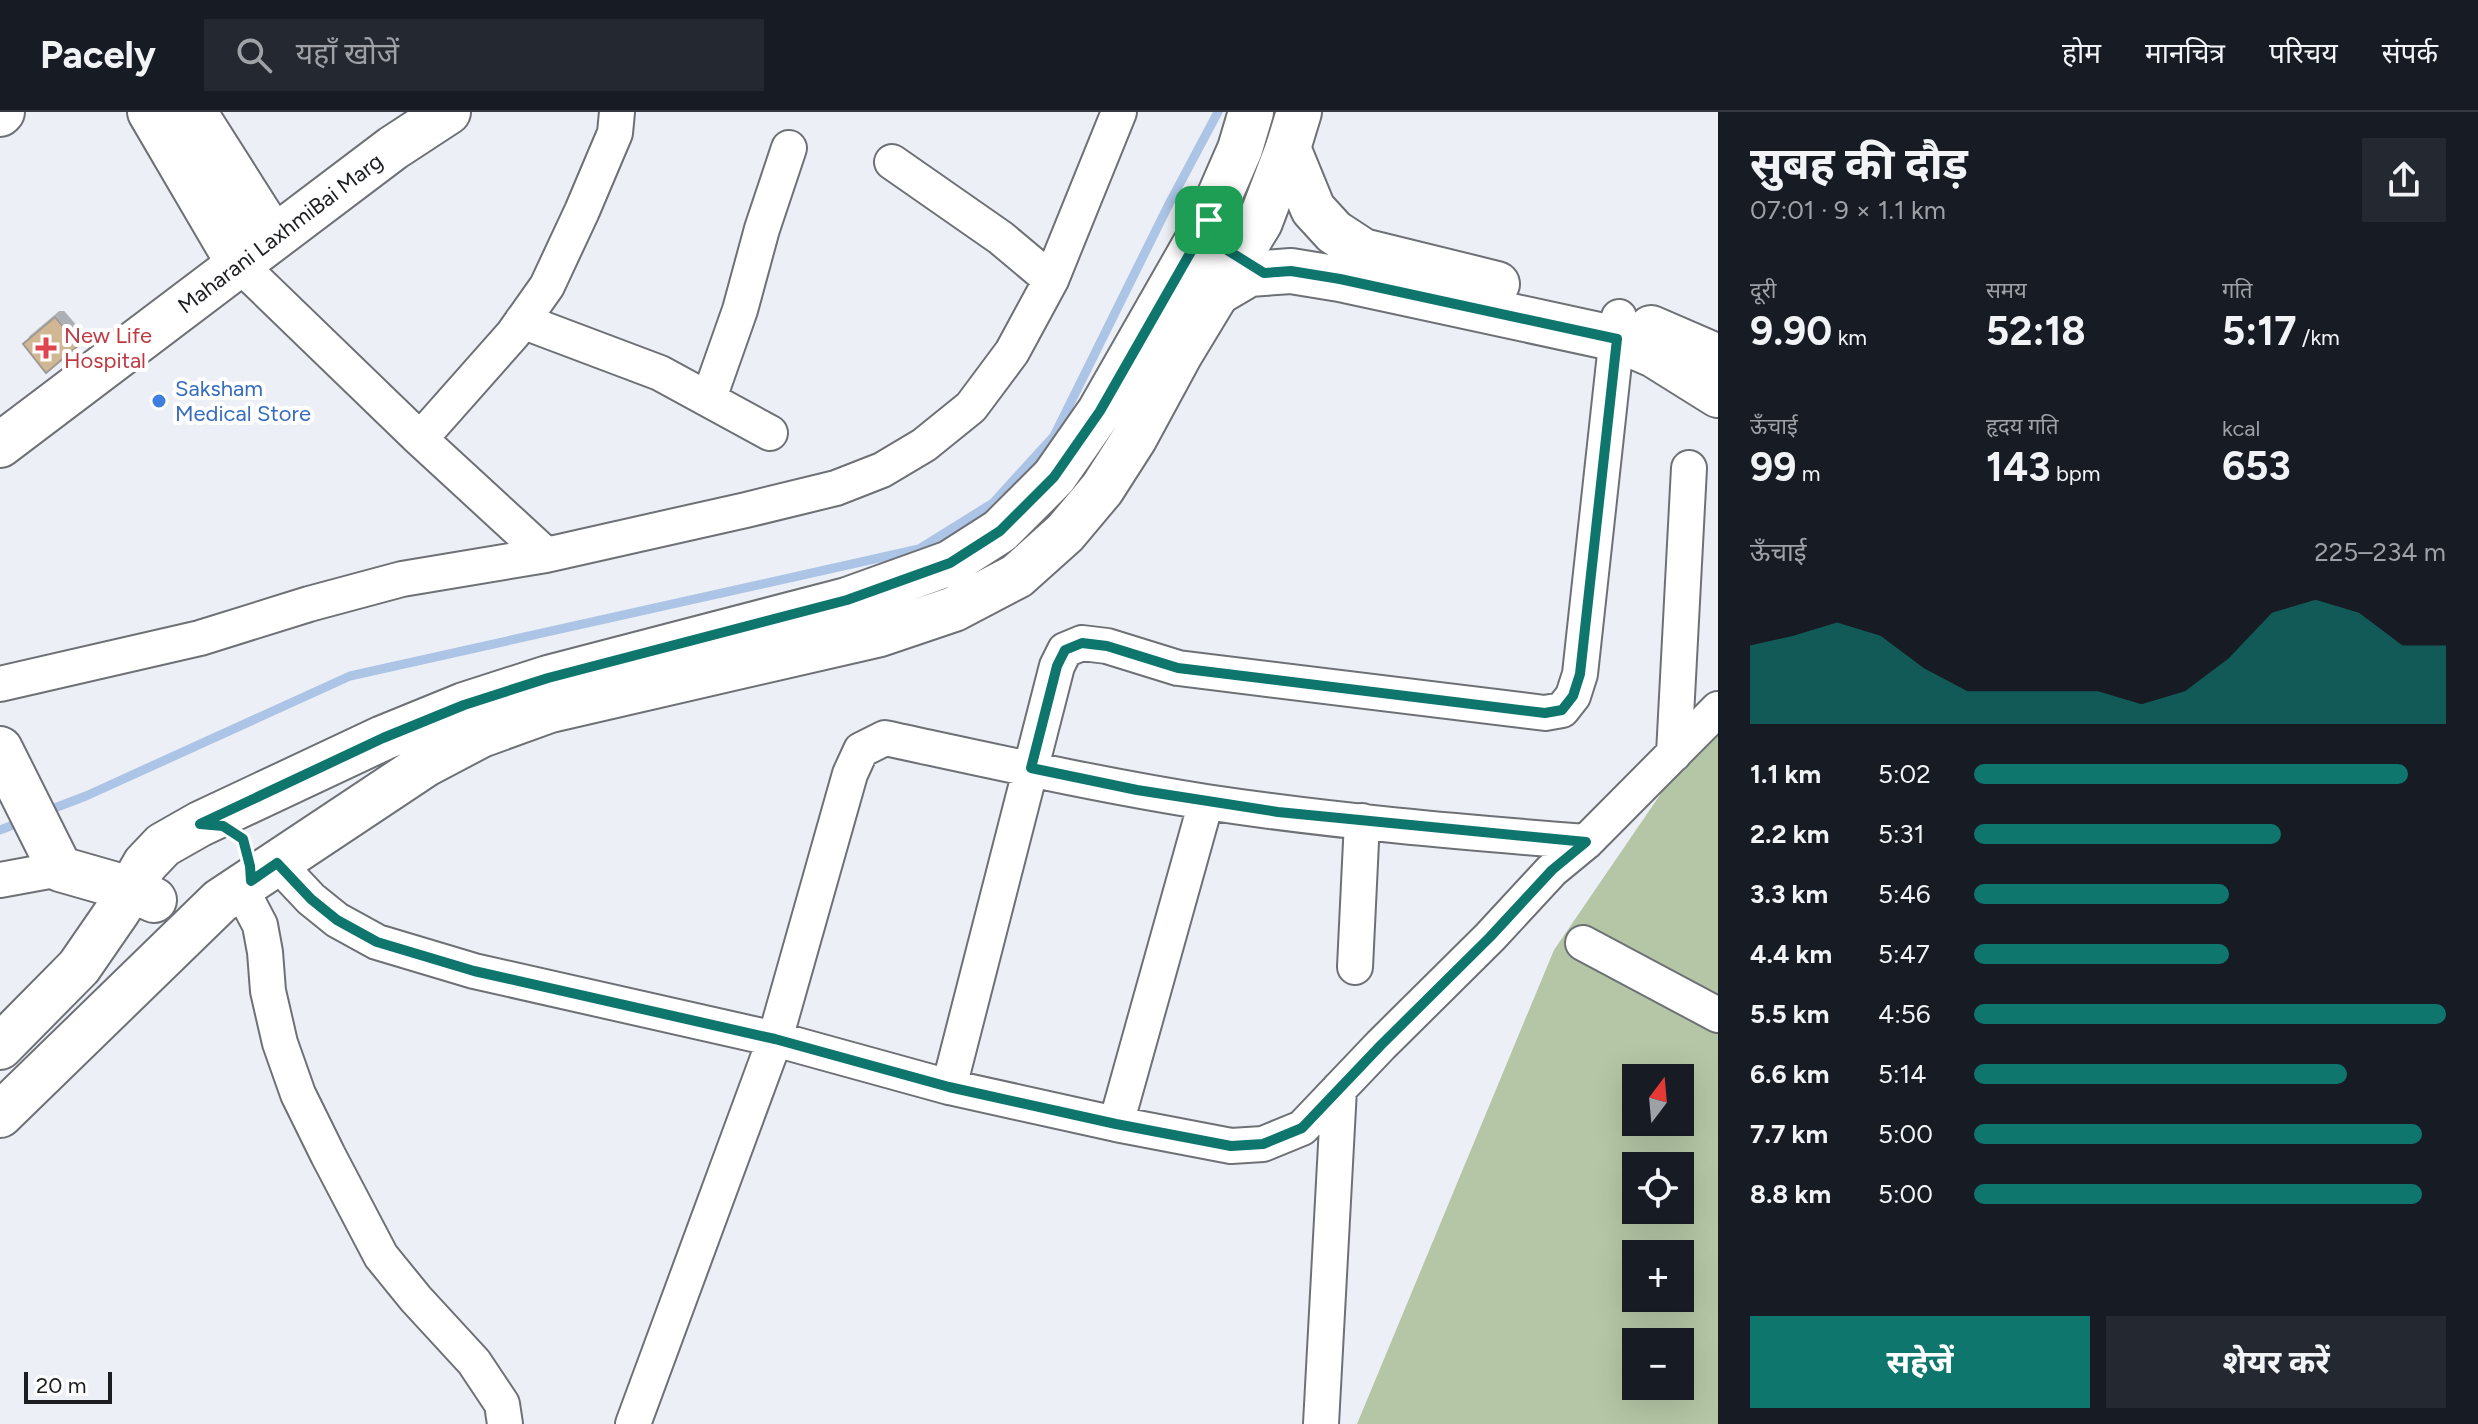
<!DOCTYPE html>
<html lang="hi">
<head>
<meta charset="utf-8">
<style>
  :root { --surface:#171b24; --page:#242831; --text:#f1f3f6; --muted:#9ea1a6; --line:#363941; --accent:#0f766e }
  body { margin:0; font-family:Figtree,"Noto Sans Devanagari",sans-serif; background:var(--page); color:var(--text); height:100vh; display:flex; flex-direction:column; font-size:30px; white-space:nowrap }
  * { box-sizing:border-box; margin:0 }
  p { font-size:26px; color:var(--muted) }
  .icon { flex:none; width:44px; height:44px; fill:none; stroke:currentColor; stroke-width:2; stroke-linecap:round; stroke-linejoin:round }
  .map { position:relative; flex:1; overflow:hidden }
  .drawer { display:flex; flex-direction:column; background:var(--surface); width:760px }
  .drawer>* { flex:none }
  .needle { width:52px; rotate:16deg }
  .buttons { position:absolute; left:1622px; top:952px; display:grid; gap:16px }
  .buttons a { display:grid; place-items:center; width:72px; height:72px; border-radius:0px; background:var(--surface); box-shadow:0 8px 32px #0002; font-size:40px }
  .scale { position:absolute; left:24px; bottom:20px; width:88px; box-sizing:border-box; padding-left:8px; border:4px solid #1c1d20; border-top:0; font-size:22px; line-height:28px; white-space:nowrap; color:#1c1d20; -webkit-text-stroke:6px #fff; paint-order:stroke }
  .pin { position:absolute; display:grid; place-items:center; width:68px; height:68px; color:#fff; margin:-34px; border-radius:16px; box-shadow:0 4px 12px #0006 }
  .round { display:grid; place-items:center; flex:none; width:84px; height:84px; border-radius:0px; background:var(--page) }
  .head { display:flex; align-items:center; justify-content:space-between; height:136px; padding:0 32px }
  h1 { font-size:44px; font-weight:700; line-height:60px }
  .metrics { display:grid; grid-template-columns:repeat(3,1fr); gap:12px; height:136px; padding:8px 32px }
  .metrics div { display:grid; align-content:center }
  .metrics b { font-size:40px; font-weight:700 }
  .metrics small { font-size:22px; font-weight:400 }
  .metrics p { font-size:22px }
  .chart { height:224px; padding:16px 32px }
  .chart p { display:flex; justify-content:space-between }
  .chart svg { width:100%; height:144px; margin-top:8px; fill:var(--accent); opacity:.7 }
  .primary-button { display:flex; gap:16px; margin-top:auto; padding:16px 32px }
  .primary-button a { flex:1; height:92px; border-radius:0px; background:var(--accent); color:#fff; font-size:32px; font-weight:700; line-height:92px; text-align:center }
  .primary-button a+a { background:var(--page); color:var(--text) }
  ul { padding:0 32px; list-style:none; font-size:26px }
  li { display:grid; grid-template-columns:128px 96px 1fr; align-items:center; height:60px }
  li i { height:20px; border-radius:10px; background:var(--accent) }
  header { display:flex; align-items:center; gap:48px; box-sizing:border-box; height:112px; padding:0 40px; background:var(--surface); border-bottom:2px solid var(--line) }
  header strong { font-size:38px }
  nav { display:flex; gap:44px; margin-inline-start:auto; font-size:28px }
  .search { width:560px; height:72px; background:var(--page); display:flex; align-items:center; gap:20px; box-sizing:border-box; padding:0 28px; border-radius:0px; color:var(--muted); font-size:30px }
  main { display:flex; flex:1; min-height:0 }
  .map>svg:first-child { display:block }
  .green { fill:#b4c6a5; fill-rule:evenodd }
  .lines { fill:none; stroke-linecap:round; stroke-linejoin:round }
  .stream { stroke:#acc4e6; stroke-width:9 }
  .building { fill:#d2b795; stroke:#9e9a95; stroke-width:2; filter:url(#shadow) }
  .street-casing { stroke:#6d7075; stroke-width:38 }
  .secondary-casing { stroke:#6d7075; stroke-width:48 }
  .primary-casing { stroke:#6d7075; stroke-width:48 }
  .street { stroke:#fff; stroke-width:34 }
  .secondary { stroke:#fff; stroke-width:44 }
  .primary { stroke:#fff; stroke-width:44 }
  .route-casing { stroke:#fff; stroke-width:16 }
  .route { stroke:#0f766e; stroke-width:10 }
  .health-dot { fill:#e0444e; stroke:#fff; stroke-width:3 }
  .shop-dot { fill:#3f7fe0; stroke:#fff; stroke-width:3 }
  .labels { text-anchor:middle; stroke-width:8; stroke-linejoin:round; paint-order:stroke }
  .street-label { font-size:22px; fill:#1c1d20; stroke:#fff }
  .health-label { font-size:22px; fill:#be3a42; stroke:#fff; text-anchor:start }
  .shop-label { font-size:22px; fill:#366cbe; stroke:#fff; text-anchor:start }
</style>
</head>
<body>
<header>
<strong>Pacely</strong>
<div class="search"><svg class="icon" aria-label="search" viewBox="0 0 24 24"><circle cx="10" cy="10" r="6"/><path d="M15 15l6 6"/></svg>यहाँ खोजें</div>
<nav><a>होम</a><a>मानचित्र</a><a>परिचय</a><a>संपर्क</a></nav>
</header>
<main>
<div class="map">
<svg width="1718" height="1312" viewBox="0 0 1718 1312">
  <defs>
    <filter id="shadow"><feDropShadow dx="7" dy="-7" stdDeviation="0" flood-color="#0004"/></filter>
  </defs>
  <rect width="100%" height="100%" fill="#eceff5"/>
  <!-- green -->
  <path class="green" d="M 1718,598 L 1718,1312 L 1357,1312 L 1554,838 ZM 1636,966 L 1680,966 L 1680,1010 L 1636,1010 ZM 1636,1054 L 1680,1054 L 1680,1098 L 1636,1098 ZM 1636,1142 L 1680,1142 L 1680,1186 L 1636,1186 ZM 1636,1230 L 1680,1230 L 1680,1274 L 1636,1274 Z"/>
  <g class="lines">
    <!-- stream -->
    <path class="stream" d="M 44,700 L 86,684 L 350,564 L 919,437 L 993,391 L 1054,324 L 1169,92 L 1218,0
      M 0,718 L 23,709"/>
  </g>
  <!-- building -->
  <path class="building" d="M 55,205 L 79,233 L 46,261 L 23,232 Z"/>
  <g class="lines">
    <!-- street casing -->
    <g class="street-casing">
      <path id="street" d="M 892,50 L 1001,126 L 1051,168
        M 239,152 L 420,327 L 546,443
        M 522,209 L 660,261 L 770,321
        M 709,286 L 740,198 L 762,117 L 789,36
        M 420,327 L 513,222 L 547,174 L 582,99 L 615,21 L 617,0
        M 0,572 L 200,526 L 309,492 L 402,467 L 546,443 L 746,398 L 836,376 L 882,358 L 924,333 L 971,295 L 1012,240 L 1051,168 L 1119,0
        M 1674,642 L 1689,356
        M 277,751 L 311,787 L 337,808 L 377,830 L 474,859 L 775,927 L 949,975 L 1116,1012 L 1231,1034 L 1263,1032 L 1302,1016 L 1381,933 L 1490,825 L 1552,758 L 1586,730 L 1718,597
        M 0,768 L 60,757
        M 240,775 L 260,813 L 265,840 L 268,879 L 280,931 L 298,982 L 328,1043 L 381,1144 L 416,1187 L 474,1250 L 502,1292 L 505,1312
        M 1583,831 L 1718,903
        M 1355,855 L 1362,709
        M 949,975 L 1057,554 L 1065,538 L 1082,531 L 1107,534 L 1178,556 L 1545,601 L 1562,598 L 1573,584 L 1580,562 L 1619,205
        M 1116,1012 L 1206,690
        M 633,1312 L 775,927 L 850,662 L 861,638 L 885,626 C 992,649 1098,673 1206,690 C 1332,709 1459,720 1586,730
        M 1321,1312 L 1339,977"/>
    </g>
    <!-- secondary casing -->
    <g class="secondary-casing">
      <path id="secondary" d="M 150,0 L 239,152
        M 194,0 L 274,126
        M 0,2 L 2,0
        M 1288,36 L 1313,97 L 1334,120 L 1363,139 L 1497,172
        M 1215,182 L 1249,162 L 1291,159 L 1340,167 L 1617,227 L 1654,243 L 1718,283
        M 1651,216 L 1718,245
        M 0,333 L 393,36 L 448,0"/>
    </g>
    <!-- primary casing -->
    <g class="primary-casing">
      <path id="primary" d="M 0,637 L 60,757 L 130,777 L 154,788
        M 0,935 L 79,855 L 119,797 L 145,752 L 163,733 L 200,712 L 383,626 L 464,593 L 548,566 L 847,488 L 950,451 L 1000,419 L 1054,365 L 1100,299 L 1209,108 L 1240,37 L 1251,0
        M 0,1003 L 220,789 L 426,652 L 481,623 L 550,598 L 880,522 L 954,497 L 1017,464 L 1065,421 L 1102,377 L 1134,327 L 1180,242 L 1260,110 L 1288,36 L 1299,0"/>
    </g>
    <!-- street -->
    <use href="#street" class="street"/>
    <!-- secondary -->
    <use href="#secondary" class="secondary"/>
    <!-- primary -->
    <use href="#primary" class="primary"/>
  </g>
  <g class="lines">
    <!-- route casing -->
    <g class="route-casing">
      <path id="route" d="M 1209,108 L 1224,136 L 1264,161 L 1291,159 L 1340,167 L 1617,227 L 1580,562 L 1573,584 L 1562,598 L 1545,601 L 1178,556 L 1107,534 L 1082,531 L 1065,538 L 1057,554 L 1031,656 L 1137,678 L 1278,700 L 1586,730 L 1552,758 L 1490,825 L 1381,933 L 1302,1016 L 1263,1032 L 1231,1034 L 1116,1012 L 949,975 L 775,927 L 474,859 L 377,830 L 337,808 L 311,787 L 277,751 L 251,769 L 250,754 L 243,727 L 223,714 L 200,712 L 383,626 L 464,593 L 548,566 L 847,488 L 950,451 L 1000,419 L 1054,365 L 1100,299 Z"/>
    </g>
    <!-- route -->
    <use href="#route" class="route"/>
  </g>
  <!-- markers -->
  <path class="health-dot" d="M42 224h8v8h8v8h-8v8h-8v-8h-8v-8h8z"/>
  <circle class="shop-dot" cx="159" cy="289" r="8"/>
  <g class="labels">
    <!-- street labels -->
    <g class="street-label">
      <text transform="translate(280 121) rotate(-37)" y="8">Maharani LaxhmiBai Marg</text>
    </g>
    <!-- health labels -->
    <g class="health-label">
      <text x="64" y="231">New Life<tspan x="64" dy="25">Hospital</tspan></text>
    </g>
    <!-- shop labels -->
    <g class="shop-label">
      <text x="175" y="284">Saksham<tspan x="175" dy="25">Medical Store</tspan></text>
    </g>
  </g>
</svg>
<div class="buttons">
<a><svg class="needle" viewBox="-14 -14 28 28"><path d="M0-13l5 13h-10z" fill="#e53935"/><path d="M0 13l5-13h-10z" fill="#9ea1a6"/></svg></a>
<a><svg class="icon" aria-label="locate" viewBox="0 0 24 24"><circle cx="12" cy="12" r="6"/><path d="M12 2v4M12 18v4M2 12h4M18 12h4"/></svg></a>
<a>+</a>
<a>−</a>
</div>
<div class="scale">20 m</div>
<div class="pin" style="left:1209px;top:108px;background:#1e9e55"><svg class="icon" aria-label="arrive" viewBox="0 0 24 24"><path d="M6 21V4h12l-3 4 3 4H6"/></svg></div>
</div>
<section class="drawer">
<div class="head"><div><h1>सुबह की दौड़</h1><p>07:01 · 9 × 1.1 km</p></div><a class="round"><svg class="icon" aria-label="share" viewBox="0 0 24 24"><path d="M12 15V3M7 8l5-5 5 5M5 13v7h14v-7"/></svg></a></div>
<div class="metrics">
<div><p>दूरी</p><b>9.90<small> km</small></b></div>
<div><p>समय</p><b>52:18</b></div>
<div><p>गति</p><b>5:17<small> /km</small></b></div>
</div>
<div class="metrics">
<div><p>ऊँचाई</p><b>99<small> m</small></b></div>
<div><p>हृदय गति</p><b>143<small> bpm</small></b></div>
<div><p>kcal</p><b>653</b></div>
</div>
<div class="chart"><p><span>ऊँचाई</span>225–234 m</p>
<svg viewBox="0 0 160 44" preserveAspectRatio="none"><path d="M0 44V20L10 17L20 13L30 17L40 27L50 34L60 34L70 34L80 34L90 38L100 34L110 24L120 10L130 6L140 10L150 20L160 20V44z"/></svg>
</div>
<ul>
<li><b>1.1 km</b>5:02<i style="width:92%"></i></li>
<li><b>2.2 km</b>5:31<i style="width:65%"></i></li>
<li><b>3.3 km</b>5:46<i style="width:54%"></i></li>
<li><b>4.4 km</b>5:47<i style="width:54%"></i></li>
<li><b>5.5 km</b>4:56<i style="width:100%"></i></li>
<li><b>6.6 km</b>5:14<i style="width:79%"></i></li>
<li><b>7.7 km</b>5:00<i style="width:95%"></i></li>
<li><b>8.8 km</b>5:00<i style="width:95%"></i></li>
</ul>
<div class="primary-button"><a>सहेजें</a><a>शेयर करें</a></div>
</section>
</main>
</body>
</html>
